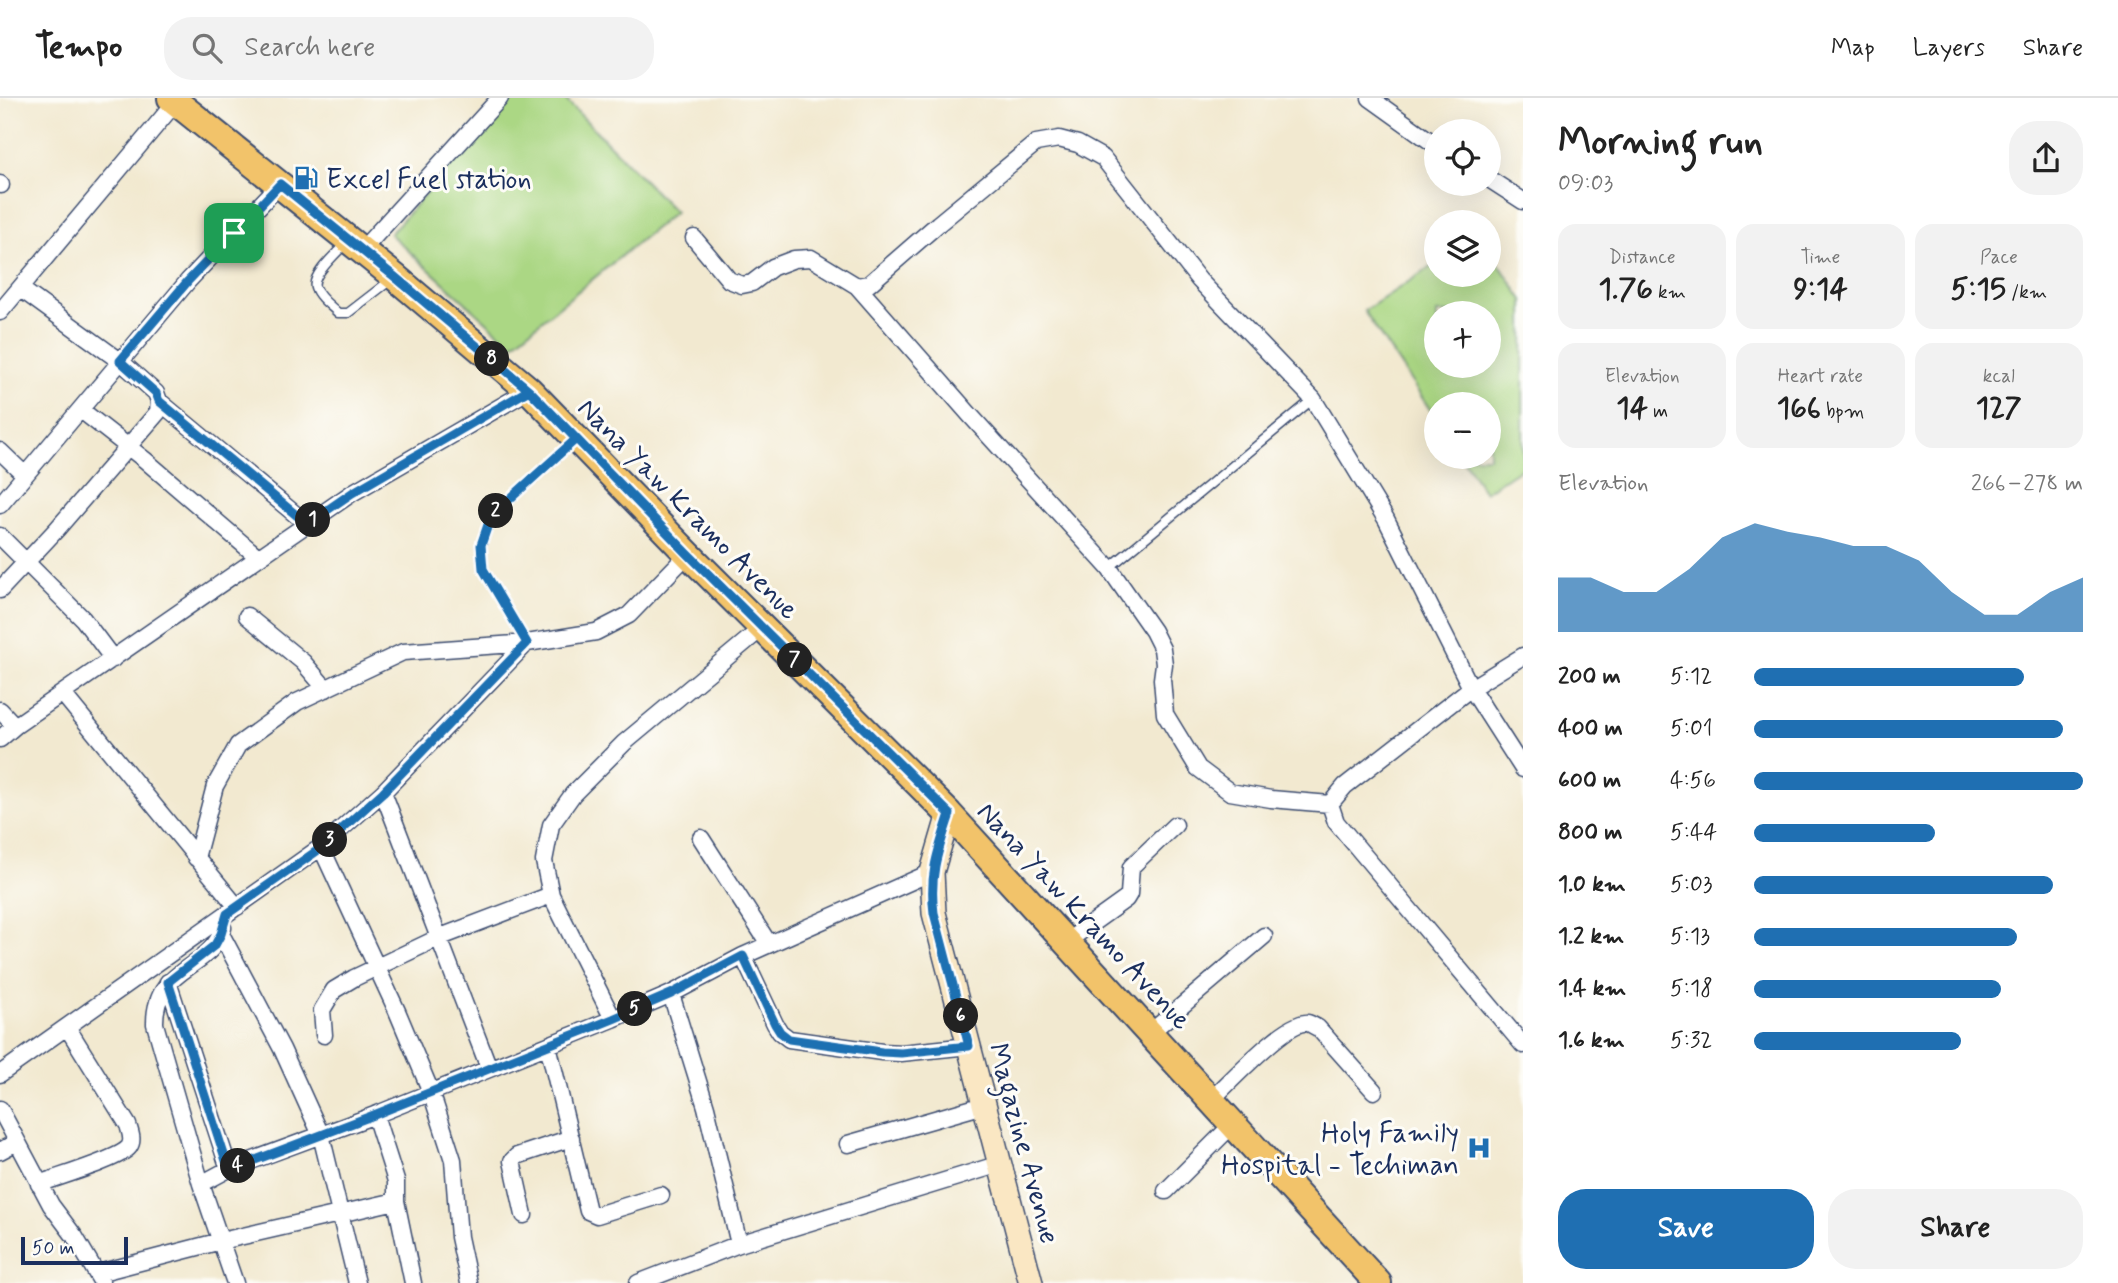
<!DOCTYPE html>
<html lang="en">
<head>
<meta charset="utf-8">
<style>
  :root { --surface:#fff; --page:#f2f2f2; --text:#222; --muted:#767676; --line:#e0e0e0; --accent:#1f6fb2 }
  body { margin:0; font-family:Mynerve,sans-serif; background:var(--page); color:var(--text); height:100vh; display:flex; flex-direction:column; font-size:26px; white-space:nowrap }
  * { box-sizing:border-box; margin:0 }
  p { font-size:23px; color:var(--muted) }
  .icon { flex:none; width:38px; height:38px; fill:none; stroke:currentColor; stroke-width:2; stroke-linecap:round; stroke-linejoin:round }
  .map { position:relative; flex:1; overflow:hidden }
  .details { display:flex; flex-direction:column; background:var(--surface); width:595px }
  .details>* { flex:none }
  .fabs { position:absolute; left:1424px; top:21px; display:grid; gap:14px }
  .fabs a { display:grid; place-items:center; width:77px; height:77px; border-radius:50%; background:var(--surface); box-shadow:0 7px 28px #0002; font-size:35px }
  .scale { position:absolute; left:21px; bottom:18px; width:107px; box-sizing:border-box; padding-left:7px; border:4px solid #1b2f5e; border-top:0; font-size:19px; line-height:24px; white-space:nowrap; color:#1b2f5e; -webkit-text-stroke:5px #fdfcf7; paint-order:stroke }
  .pin { position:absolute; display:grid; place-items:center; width:60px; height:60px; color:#fff; margin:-30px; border-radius:14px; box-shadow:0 4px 10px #0006 }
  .km { position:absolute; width:35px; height:35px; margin:-18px; border-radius:50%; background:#222; color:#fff; font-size:19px; line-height:35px; text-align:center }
  .round { display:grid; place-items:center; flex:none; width:74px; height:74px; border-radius:28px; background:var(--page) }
  .headline { display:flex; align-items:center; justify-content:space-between; height:119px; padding:0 35px }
  h1 { font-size:38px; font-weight:800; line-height:52px }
  .figures { display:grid; grid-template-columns:repeat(3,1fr); gap:10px; height:119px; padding:7px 35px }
  .figures div { display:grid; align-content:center; border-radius:18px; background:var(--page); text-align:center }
  .figures b { font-size:30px; font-weight:800 }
  .figures small { font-size:19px; font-weight:400 }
  .figures p { font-size:19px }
  .chart { height:196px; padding:14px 35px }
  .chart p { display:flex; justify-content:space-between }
  .chart svg { width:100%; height:126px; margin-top:7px; fill:var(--accent); opacity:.7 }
  .primary-button { display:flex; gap:14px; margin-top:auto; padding:14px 35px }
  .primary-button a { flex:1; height:80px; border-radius:28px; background:var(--accent); color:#fff; font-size:28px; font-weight:800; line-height:80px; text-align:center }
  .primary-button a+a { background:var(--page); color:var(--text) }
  ul { padding:0 35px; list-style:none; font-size:23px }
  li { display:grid; grid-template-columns:112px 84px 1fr; align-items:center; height:52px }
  li i { height:18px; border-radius:9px; background:var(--accent) }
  header { display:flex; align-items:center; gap:42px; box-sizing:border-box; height:98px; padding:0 35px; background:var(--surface); border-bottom:2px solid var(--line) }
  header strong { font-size:33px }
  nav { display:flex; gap:38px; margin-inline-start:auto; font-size:24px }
  .search { width:490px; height:63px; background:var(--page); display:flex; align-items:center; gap:18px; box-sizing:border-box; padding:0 24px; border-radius:28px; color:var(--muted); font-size:26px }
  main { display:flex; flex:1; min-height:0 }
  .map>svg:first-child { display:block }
  .pitch { fill:#abd784; stroke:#638371; stroke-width:2; fill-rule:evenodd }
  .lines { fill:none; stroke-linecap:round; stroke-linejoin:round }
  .lane-casing { stroke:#3b4b6f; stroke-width:11 }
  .street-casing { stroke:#3b4b6f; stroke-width:19 }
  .secondary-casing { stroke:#3b4b6f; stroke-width:26 }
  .primary-casing { stroke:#3b4b6f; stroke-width:30 }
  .lane { stroke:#fff; stroke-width:8 }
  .street { stroke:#fff; stroke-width:16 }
  .secondary { stroke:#fae7c3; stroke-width:23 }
  .primary { stroke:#f2c36a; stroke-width:26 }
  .route-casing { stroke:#fff; stroke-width:14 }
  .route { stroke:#1f6fb2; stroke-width:9 }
  .labels { text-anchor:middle; stroke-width:6; stroke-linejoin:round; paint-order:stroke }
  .poi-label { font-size:28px; fill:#1b2f5e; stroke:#fdfcf7; text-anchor:start }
  .street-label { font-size:28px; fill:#1b2f5e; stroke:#fdfcf7 }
</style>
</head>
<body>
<header>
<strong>Tempo</strong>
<div class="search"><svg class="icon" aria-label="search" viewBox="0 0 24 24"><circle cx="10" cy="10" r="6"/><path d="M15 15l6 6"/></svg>Search here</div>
<nav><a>Map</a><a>Layers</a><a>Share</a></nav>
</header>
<main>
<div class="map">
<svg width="1523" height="1185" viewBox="0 0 1523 1185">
  <rect width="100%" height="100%" fill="#fdfcf7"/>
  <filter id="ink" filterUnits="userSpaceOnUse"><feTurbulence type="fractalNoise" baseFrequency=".0143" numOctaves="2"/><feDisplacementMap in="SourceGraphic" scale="14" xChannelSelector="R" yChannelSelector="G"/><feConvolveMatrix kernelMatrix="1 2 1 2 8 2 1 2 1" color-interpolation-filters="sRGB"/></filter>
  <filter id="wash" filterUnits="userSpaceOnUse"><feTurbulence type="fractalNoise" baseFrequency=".00686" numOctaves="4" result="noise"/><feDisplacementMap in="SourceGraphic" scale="28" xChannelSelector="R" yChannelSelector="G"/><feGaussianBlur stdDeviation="1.57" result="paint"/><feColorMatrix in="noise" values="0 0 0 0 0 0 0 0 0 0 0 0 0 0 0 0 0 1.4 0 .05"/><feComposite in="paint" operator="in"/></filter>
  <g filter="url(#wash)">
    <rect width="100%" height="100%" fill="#f2e9d0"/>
    <!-- pitch -->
    <path class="pitch" d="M 509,0 L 564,0 L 675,114 L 512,247 L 390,136 Z
      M 1489,151 L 1523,202 L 1523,369 L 1485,394 L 1461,359 L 1489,359 L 1489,306 L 1437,306 L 1437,322 L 1364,213 L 1437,165 L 1437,177 L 1489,177 ZM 1437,215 L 1489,215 L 1489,268 L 1437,268 Z"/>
  </g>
  <g filter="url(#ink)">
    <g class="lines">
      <!-- lane casing -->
      <g class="lane-casing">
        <path id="lane" d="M 347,144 C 338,154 311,177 315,189 C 318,199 331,208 338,215 L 348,215 L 392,181
          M 1109,470 L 1313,301
          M 527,545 L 483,471 L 481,448 L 491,418 L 573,344"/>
      </g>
      <!-- street casing -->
      <g class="street-casing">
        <path id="street" d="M 1370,0 L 1437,48
          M 1489,81 L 1523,103
          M 0,86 L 1,87
          M 694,140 L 729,182 L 742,187 L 752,185 L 773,169 L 794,161 L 811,160 L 857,188 L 869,186 L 938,126 L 1036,45 L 1059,41 L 1078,46 L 1103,60 L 1199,182 L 1313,301 L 1386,421 L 1471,590 L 1523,671
          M 362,152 L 500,0
          M 857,188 L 970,317 L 1109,470 L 1153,533 L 1162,551 L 1164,566 L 1162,581 L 1165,616 L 1198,670 L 1230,694 L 1271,701 L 1330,706
          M 0,214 L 179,0
          M 159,303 L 307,426
          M 81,312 L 145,362 L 258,459
          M 0,353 L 25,377
          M 0,407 L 188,183 L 280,86
          M 0,438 L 83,521 L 113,561
          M 0,492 L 57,431 L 158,314 L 159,303 L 156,295 L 120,263 L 21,191
          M 247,518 L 303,564 L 326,591
          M 1523,558 L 1471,590 L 1345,688 L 1330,706 L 1336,724 L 1523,947
          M 63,596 L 237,809
          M 0,612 L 15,628
          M 0,641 L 15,628 L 352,395 L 529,292
          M 383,694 L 489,970
          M 701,740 L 769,846
          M 321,749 L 397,913 L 431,994 L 453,1062 L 459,1139 L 469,1185
          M 196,760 L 215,688 L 238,647 L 297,604 L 403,554 L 527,545
          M 221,836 L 282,951 L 321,1037 L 357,1185
          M 1066,844 L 1126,801 L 1129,796 L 1131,769 L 1175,727
          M 743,858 L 775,926 L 780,934 L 789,941 L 882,954 L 901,955 L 969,948
          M 168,884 L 229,1071
          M 671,896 L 706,1009 L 739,1146
          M 613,921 L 551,797 L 544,763 L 551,727 L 573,696 L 624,645 L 762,530
          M 1151,934 L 1264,838
          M 324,937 L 322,912 L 334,892 L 354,880 L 438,840 L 551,797
          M 548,947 L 588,1113 L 597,1117 L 661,1097
          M 0,976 L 321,749 L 383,694 L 527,545 L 596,534 L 629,517 L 688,456
          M 1212,1001 C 1228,986 1288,921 1308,925 C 1311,926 1314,928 1318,930 L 1374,993
          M 0,1011 L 51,1107 L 75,1139 L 101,1183
          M 375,1017 L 396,1083 L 396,1103 L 413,1185
          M 848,1046 L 984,1007
          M 0,1053 L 17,1044
          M 39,1086 C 57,1079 120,1061 129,1049 C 134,1042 130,1034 128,1027 L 67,929
          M 201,1086 L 155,926 C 154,867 211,873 223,830
          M 1166,1093 L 1234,1025
          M 524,1117 L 512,1063 L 517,1058 L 571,1040
          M 98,1175 L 221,1143 L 396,1103
          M 235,1185 L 201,1086 L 229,1071 L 375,1017 L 613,921 L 671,896 L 743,858 L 932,774
          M 638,1185 L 739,1146 L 1000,1066"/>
      </g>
      <!-- secondary casing -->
      <g class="secondary-casing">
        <path id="secondary" d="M 949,716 L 932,774 L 934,815 L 1031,1185"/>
      </g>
      <!-- primary casing -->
      <g class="primary-casing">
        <path id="primary" d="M 171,0 L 395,179 L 529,292 L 688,456 L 949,716 L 1378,1185"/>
      </g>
      <!-- lane -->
      <use href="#lane" class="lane"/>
      <!-- street -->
      <use href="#street" class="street"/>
      <!-- secondary -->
      <use href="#secondary" class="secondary"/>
      <!-- primary -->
      <use href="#primary" class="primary"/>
    </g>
  </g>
  <g class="lines" filter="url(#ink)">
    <!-- route casing -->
    <g class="route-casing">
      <path id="route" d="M 234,135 L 188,183 L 120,263 L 156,295 L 159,303 L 307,426 L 352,395 L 529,292 L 576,341 L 491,418 L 481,447 L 483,471 L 527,545 L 383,694 L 321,750 L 227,816 L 221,836 L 215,847 L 168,884 L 229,1072 L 374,1017 L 613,921 L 671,896 L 743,858 L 775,926 L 780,934 L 789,941 L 882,954 L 901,955 L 969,948 L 934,815 C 929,776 938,753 950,716 L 688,456 L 529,292 L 395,179 L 280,86 L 234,135"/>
    </g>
    <!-- route -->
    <use href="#route" class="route"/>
  </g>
  <!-- icons -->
  <defs>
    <g id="fuel-bare" transform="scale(1.89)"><path d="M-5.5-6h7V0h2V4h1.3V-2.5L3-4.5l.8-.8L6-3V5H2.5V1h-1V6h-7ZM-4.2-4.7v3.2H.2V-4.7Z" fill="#1f6fb2" stroke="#fdfcf7" stroke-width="2.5" paint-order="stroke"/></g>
    <g id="hospital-bare" transform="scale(1.89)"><path d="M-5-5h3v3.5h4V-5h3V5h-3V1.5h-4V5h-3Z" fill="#1f6fb2" stroke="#fdfcf7" stroke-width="2.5" paint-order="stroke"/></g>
  </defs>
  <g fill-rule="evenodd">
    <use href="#fuel-bare" x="306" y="80"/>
    <use href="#hospital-bare" x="1479" y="1050"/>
  </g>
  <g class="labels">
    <!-- poi labels -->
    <g class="poi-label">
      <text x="326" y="90">Excel Fuel station</text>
      <text x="1459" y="1044" text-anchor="end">Holy Family<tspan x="1459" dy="32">Hospital - Techiman</tspan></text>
    </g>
    <!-- street labels -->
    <g class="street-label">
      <text transform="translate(689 410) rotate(45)" y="10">Nana Yaw Kramo Avenue</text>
      <text transform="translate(1085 817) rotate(47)" y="10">Nana Yaw Kramo Avenue</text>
      <text transform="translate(1025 1045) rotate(75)" y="10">Magazine Avenue</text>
    </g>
  </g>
</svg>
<div class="fabs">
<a><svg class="icon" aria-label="locate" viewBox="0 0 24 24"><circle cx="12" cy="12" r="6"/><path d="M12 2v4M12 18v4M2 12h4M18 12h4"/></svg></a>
<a><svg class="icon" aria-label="layers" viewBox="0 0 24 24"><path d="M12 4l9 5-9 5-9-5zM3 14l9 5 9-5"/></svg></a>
<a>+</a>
<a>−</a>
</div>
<div class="scale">50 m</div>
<div class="pin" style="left:234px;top:135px;background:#1e9e55"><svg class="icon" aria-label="arrive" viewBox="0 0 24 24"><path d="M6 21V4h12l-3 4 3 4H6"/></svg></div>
<b class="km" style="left:313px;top:422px">1</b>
<b class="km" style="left:496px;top:413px">2</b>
<b class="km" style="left:330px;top:742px">3</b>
<b class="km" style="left:238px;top:1068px">4</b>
<b class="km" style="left:635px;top:911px">5</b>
<b class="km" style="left:961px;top:918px">6</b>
<b class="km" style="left:795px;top:562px">7</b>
<b class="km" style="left:492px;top:261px">8</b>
</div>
<section class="details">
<div class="headline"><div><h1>Morning run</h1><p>09:03</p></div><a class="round"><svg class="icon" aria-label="share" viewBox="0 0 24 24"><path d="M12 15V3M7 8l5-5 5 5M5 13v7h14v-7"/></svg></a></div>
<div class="figures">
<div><p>Distance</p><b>1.76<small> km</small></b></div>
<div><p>Time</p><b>9:14</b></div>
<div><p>Pace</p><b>5:15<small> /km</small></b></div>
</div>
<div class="figures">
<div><p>Elevation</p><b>14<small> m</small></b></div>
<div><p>Heart rate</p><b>166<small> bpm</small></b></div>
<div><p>kcal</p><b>127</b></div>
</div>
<div class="chart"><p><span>Elevation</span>266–278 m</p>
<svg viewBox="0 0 160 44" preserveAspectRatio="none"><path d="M0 44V25L10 25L20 30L30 30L40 22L50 11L60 6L70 9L80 11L90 14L100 14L110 19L120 30L130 38L140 38L150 30L160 25V44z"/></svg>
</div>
<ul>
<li><b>200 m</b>5:12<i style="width:82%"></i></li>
<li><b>400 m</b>5:01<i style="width:94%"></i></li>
<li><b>600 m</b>4:56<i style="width:100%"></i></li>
<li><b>800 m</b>5:44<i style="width:55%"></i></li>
<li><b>1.0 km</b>5:03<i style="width:91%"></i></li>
<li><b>1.2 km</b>5:13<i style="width:80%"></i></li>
<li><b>1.4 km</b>5:18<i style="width:75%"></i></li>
<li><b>1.6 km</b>5:32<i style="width:63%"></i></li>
</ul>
<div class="primary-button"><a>Save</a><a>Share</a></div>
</section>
</main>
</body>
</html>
